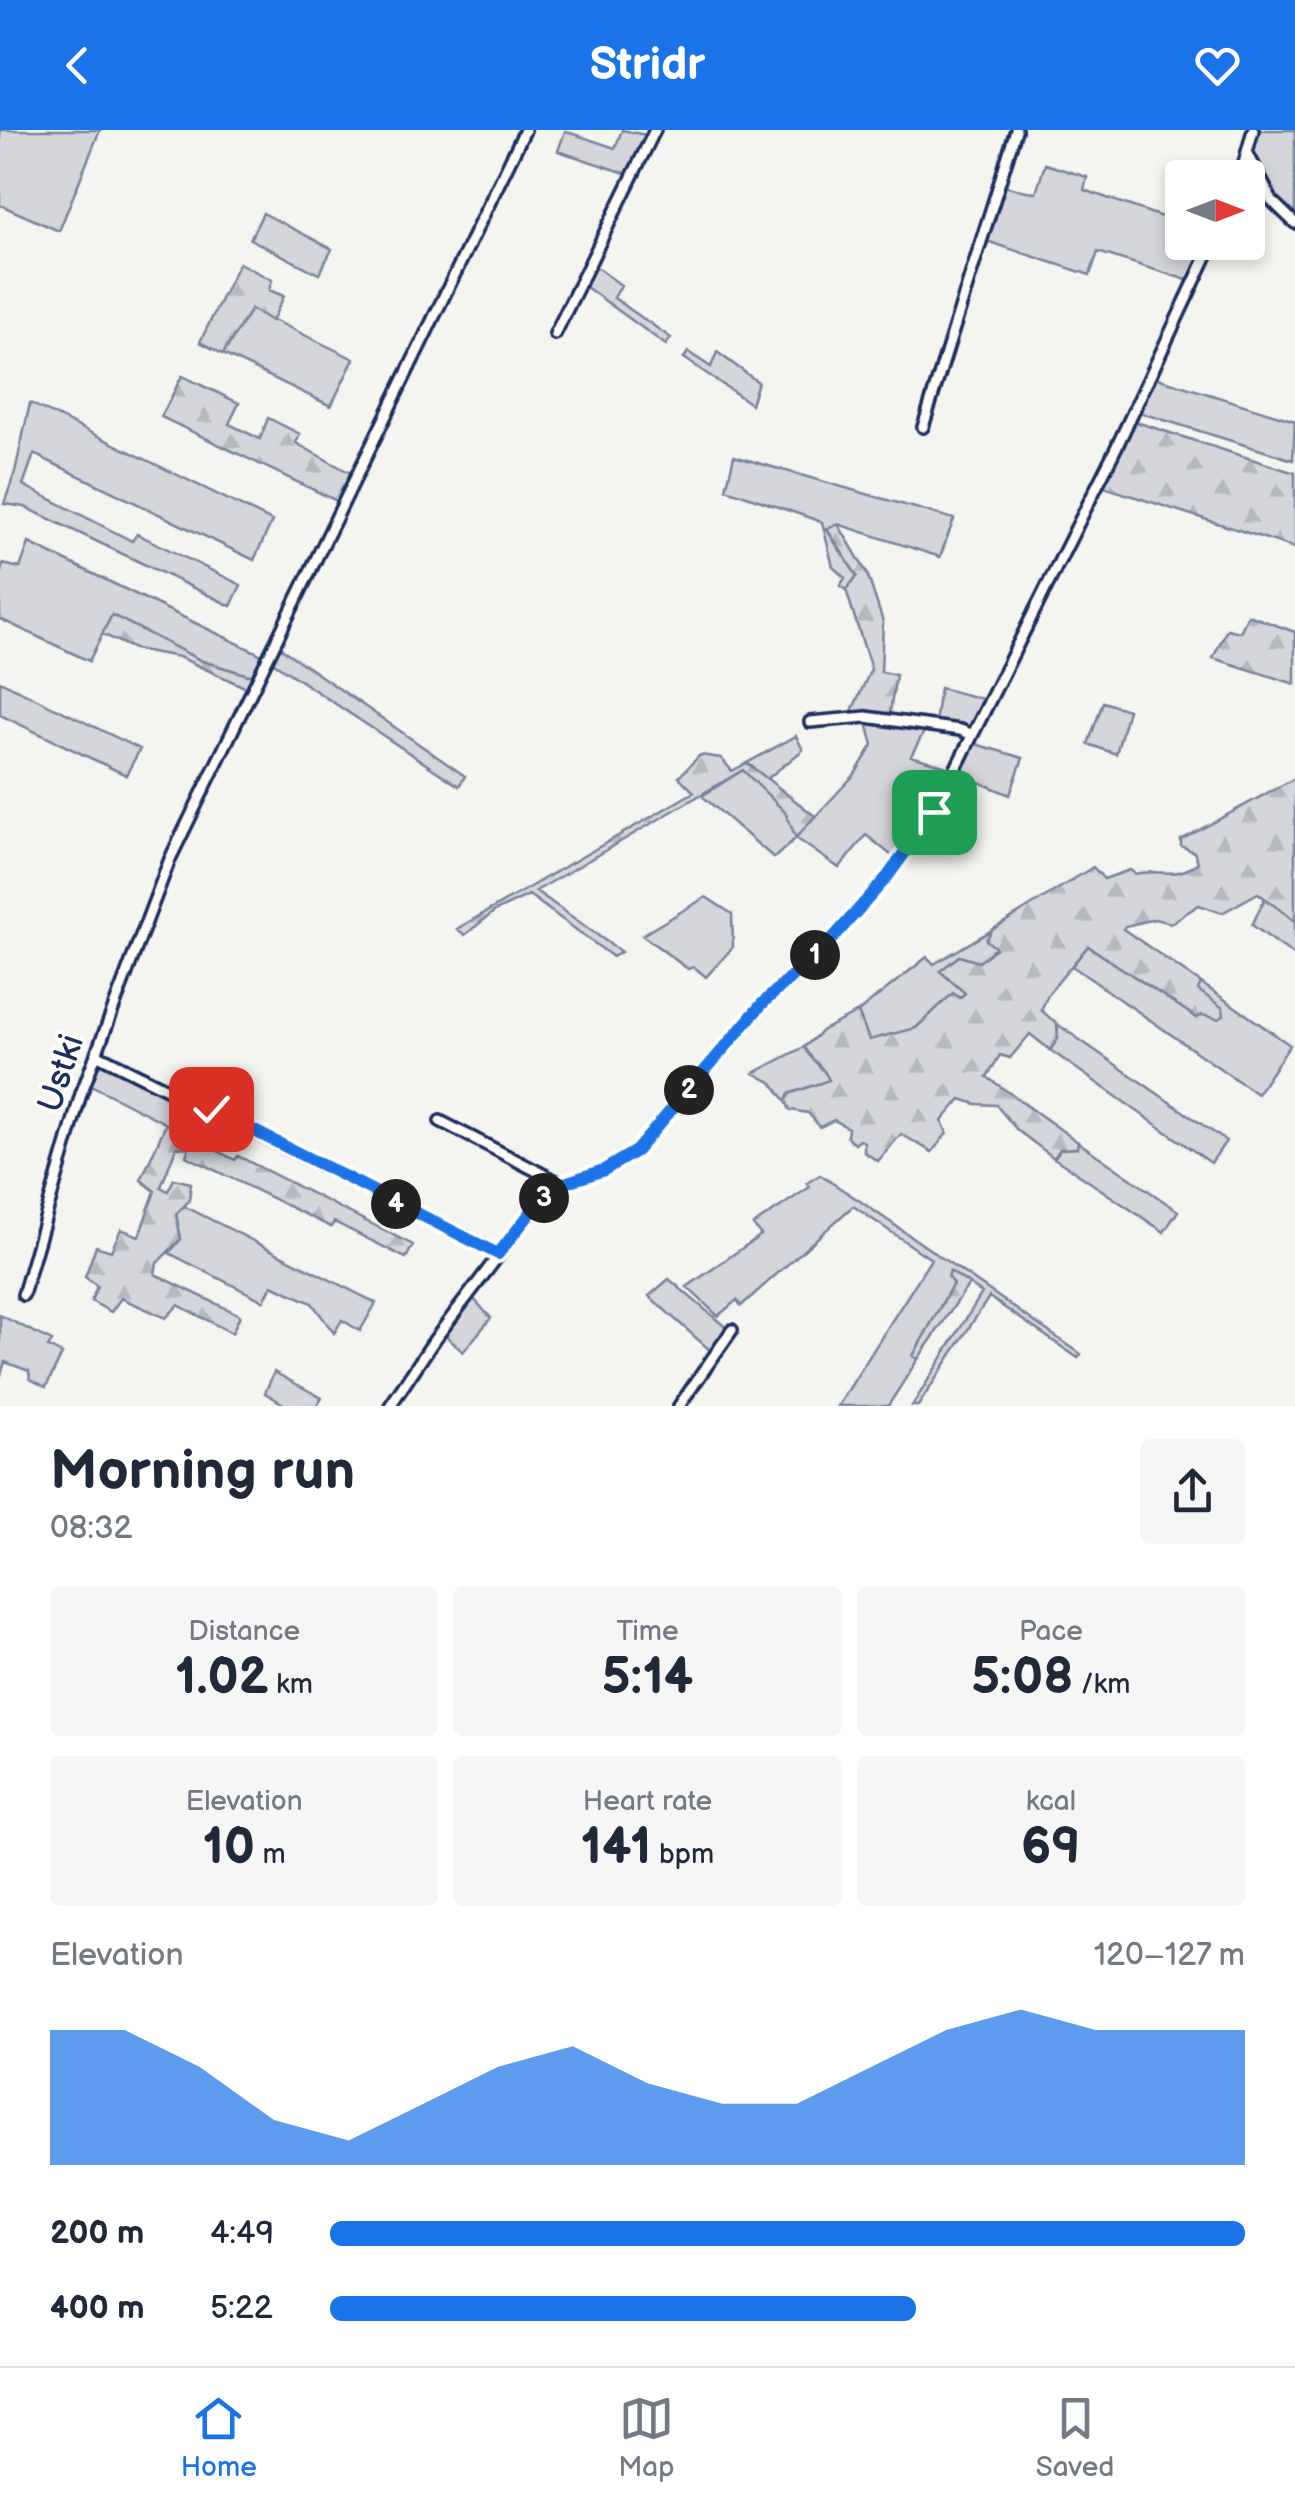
<!DOCTYPE html>
<html lang="en">
<head>
<meta charset="utf-8">
<style>
  :root { --surface:#fff; --page:#f6f6f7; --text:#1f2937; --muted:#747a83; --line:#e0e1e3; --accent:#1a73e8 }
  body { margin:0; font-family:"Balsamiq Sans",sans-serif; background:var(--page); color:var(--text); height:100vh; display:flex; flex-direction:column; font-size:38px; white-space:nowrap }
  * { box-sizing:border-box; margin:0 }
  p { font-size:32px; color:var(--muted) }
  .icon { flex:none; width:55px; height:55px; fill:none; stroke:currentColor; stroke-width:2; stroke-linecap:round; stroke-linejoin:round }
  .map { position:relative; height:1276px; overflow:hidden }
  .sheet { display:flex; flex-direction:column; background:var(--surface); flex:1 }
  .sheet>* { flex:none }
  .needle { width:65px; rotate:90deg }
  .tools { position:absolute; left:1165px; top:30px; display:grid; gap:20px }
  .tools a { display:grid; place-items:center; width:100px; height:100px; border-radius:10px; background:var(--surface); box-shadow:0 5px 15px #0003; font-size:50px }
  .pin { position:absolute; display:grid; place-items:center; width:85px; height:85px; color:#fff; margin:-42px; border-radius:20px; box-shadow:0 5px 15px #0006 }
  .km { position:absolute; width:50px; height:50px; margin:-25px; border-radius:50%; background:#222; color:#fff; font-size:28px; line-height:50px; text-align:center }
  .round { display:grid; place-items:center; flex:none; width:105px; height:105px; border-radius:10px; background:var(--page) }
  .summary { display:flex; align-items:center; justify-content:space-between; height:170px; padding:0 50px }
  h1 { font-size:55px; font-weight:800; line-height:75px }
  .stats { display:grid; grid-template-columns:repeat(3,1fr); gap:15px; height:170px; padding:10px 50px }
  .stats div { display:grid; align-content:center; border-radius:10px; background:var(--page); text-align:center }
  .stats b { font-size:50px; font-weight:800 }
  .stats small { font-size:28px; font-weight:400 }
  .stats p { font-size:28px }
  .chart { height:280px; padding:20px 50px }
  .chart p { display:flex; justify-content:space-between }
  .chart svg { width:100%; height:180px; margin-top:10px; fill:var(--accent); opacity:.7 }
  ul { padding:0 50px; list-style:none; font-size:32px }
  li { display:grid; grid-template-columns:160px 120px 1fr; align-items:center; height:75px }
  li i { height:25px; border-radius:12px; background:var(--accent) }
  header { display:flex; justify-content:space-between; align-items:center; height:130px; padding:0 50px; background:var(--accent); color:#fff; font-size:45px; font-weight:800 }
  .tab-bar { display:flex; justify-content:space-around; align-items:center; height:140px; border-top:2px solid var(--line); background:var(--surface); font-size:28px; color:var(--muted) }
  .tab-bar a { display:grid; justify-items:center; gap:5px }
  .tab-bar .current { color:var(--accent) }
  .map>svg:first-child { display:block }
  .green { fill:#d4d6db; stroke:#78829c; stroke-width:2.5 }
  .forest { fill:url(#forest-firs); stroke:#78829c; stroke-width:2.5 }
  .lines { fill:none; stroke-linecap:round; stroke-linejoin:round }
  .minor-casing { stroke:#1b2f5e; stroke-width:16 }
  .minor { stroke:#fdfcf7; stroke-width:9 }
  .route-casing { stroke:#fff; stroke-width:20 }
  .route { stroke:#1a73e8; stroke-width:12 }
  .labels { text-anchor:middle; stroke-width:8; stroke-linejoin:round; paint-order:stroke }
  .street-label { font-size:35px; fill:#1b2f5e; stroke:#fdfcf7 }
</style>
</head>
<body>
<header><svg class="icon" aria-label="back" viewBox="0 0 24 24"><path d="M15 5l-7 7 7 7"/></svg>Stridr<svg class="icon" aria-label="heart" viewBox="0 0 24 24"><path d="M12 20l-8-8c-3-5 5-10 8-4 3-6 11-1 8 4z"/></svg></header>
<div class="map">
<svg width="1295" height="1276" viewBox="0 0 1295 1276">
  <defs>
    <pattern id="forest-firs" width="22" height="20" patternUnits="userSpaceOnUse" patternTransform="scale(2.5)"><rect width="22" height="20" fill="#d4d6db"/><path d="M5 1l3.5 6h-7zM16 11l3.5 6h-7z" fill="#b5b8be"/></pattern>
  </defs>
  <rect width="100%" height="100%" fill="#f4f4f1"/>
  <filter id="ink" filterUnits="userSpaceOnUse"><feTurbulence type="fractalNoise" baseFrequency=".01" numOctaves="2"/><feDisplacementMap in="SourceGraphic" scale="20" xChannelSelector="R" yChannelSelector="G"/><feConvolveMatrix kernelMatrix="1 2 1 2 8 2 1 2 1" color-interpolation-filters="sRGB"/></filter>
  <g filter="url(#ink)">
    <!-- green -->
    <path class="green" d="M 0,0 L 100,0 L 59,101 L 0,75 Z
      M 622,0 L 650,6 L 631,45 L 558,21 L 565,1 L 615,18 Z
      M 1256,0 L 1295,0 L 1295,89 C 1279,75 1250,39 1251,17 C 1251,11 1254,6 1256,0 Z
      M 1045,34 L 1087,47 L 1084,60 L 1182,94 L 1182,112 L 1210,113 L 1190,151 L 1098,122 L 1090,145 L 983,110 L 998,55 L 1036,63 Z
      M 263,83 L 332,119 L 319,144 L 250,109 Z
      M 592,134 L 621,155 L 614,168 L 671,208 L 666,215 L 582,154 Z
      M 251,179 L 354,229 L 331,276 L 223,224 Z
      M 688,222 L 711,237 L 717,222 L 758,252 L 751,274 L 684,228 Z
      M 1154,247 L 1295,291 L 1293,330 L 1138,282 Z
      M 30,273 L 272,391 L 254,430 L 34,324 L 23,355 L 132,411 L 137,404 L 241,455 L 231,476 L 25,377 L 4,374 L 15,342 Z
      M 734,326 L 954,389 L 940,427 L 838,394 L 827,400 L 857,446 L 846,460 L 840,456 L 845,448 L 833,437 L 822,392 L 726,359 Z
      M 29,413 L 266,527 L 255,547 L 202,531 L 112,485 L 89,531 L 0,489 L 0,445 L 3,434 L 20,438 Z
      M 279,517 L 465,646 L 459,656 L 271,531 Z
      M 0,551 L 140,619 L 126,645 L 0,585 Z
      M 940,558 L 983,569 L 969,598 L 935,593 Z
      M 1103,572 L 1128,580 L 1116,624 L 1088,614 Z
      M 866,589 L 926,598 L 911,626 L 951,638 L 928,683 L 896,729 L 866,705 L 839,738 L 796,708 L 774,728 L 702,666 L 743,640 L 786,682 L 796,707 L 855,644 L 873,615 Z
      M 796,606 L 803,620 L 767,649 L 747,633 Z
      M 972,613 L 1023,628 L 1010,665 L 957,643 Z
      M 706,767 L 732,784 L 733,817 L 706,847 L 694,837 L 688,839 L 642,805 Z
      M 1265,768 L 1295,791 L 1295,826 L 1252,795 Z
      M 992,800 L 987,810 L 996,817 L 978,833 L 959,826 L 941,842 L 966,863 L 960,868 L 953,864 L 916,898 L 869,911 L 858,882 L 927,827 L 934,834 Z
      M 1088,816 L 1197,888 L 1197,859 L 1201,853 L 1290,915 L 1257,964 L 1072,836 Z
      M 1057,894 L 1226,1011 L 1211,1033 L 1050,920 L 1058,909 Z
      M 804,917 C 811,931 823,936 830,950 L 789,964 L 786,971 L 772,953 L 754,943 Z
      M 104,930 L 230,992 L 217,1020 L 89,954 L 96,933 Z
      M 1078,1012 L 1178,1081 L 1164,1102 L 1054,1028 L 1060,1019 L 1076,1018 Z
      M 820,1045 L 857,1069 L 1081,1224 L 1078,1228 L 989,1167 L 918,1276 L 912,1276 L 982,1163 L 950,1142 L 953,1153 L 913,1226 L 918,1229 L 888,1276 L 838,1276 L 931,1129 L 853,1076 L 741,1176 L 737,1170 L 718,1186 L 687,1157 L 761,1105 L 753,1095 L 810,1057 L 807,1053 Z
      M 184,1076 L 376,1173 L 360,1201 L 342,1190 L 334,1203 L 312,1173 L 272,1155 L 264,1171 L 169,1123 L 181,1109 L 176,1084 Z
      M 669,1149 L 729,1200 L 713,1223 L 649,1166 Z
      M 473,1168 L 491,1188 L 463,1222 L 446,1206 Z
      M 0,1185 L 52,1211 L 48,1217 L 62,1224 L 46,1257 L 30,1249 L 29,1241 L 5,1232 L 0,1248 Z
      M 274,1242 L 322,1268 L 317,1276 L 287,1276 L 265,1263 Z"/>
    <!-- forest -->
    <path class="forest" d="M 239,133 L 272,150 L 269,160 L 284,166 L 272,191 L 251,179 L 223,224 L 200,212 Z
      M 182,246 L 239,273 L 229,294 L 260,309 L 268,288 L 300,304 L 296,313 L 352,344 L 339,372 L 161,287 Z
      M 1133,291 L 1295,343 L 1295,418 L 1101,356 Z
      M 838,394 L 867,443 L 883,492 L 881,542 L 896,545 L 889,588 L 851,583 L 871,539 L 846,460 L 857,446 L 827,399 Z
      M 112,485 L 202,531 L 255,547 L 249,559 L 179,527 L 134,519 L 102,504 Z
      M 1248,485 L 1295,502 L 1295,554 L 1213,528 L 1227,499 L 1240,502 Z
      M 700,625 L 721,628 L 732,641 L 747,633 L 815,686 L 796,708 L 785,682 L 743,640 L 536,761 L 621,822 L 613,827 L 529,765 L 495,781 L 465,805 L 457,799 L 694,662 L 679,647 Z
      M 1295,648 L 1295,791 L 1258,763 L 1222,783 L 1199,775 L 1171,793 L 1155,789 L 1125,796 L 1123,799 L 1201,853 L 1198,860 L 1223,878 L 1224,885 L 1219,889 L 1202,885 L 1197,888 L 1088,816 L 1049,863 L 1041,880 L 1057,894 L 1058,909 L 1050,920 L 1030,904 L 1010,928 L 1000,925 L 987,947 L 1078,1012 L 1077,1018 L 1060,1019 L 1054,1028 L 1017,1000 L 996,975 L 976,974 L 961,969 L 942,991 L 947,1003 L 932,1022 L 901,1004 L 878,1031 L 864,1022 L 864,1012 L 860,1010 L 855,1014 L 847,1007 L 848,998 L 834,990 L 820,997 L 808,983 L 790,980 L 786,971 L 789,964 L 829,950 C 823,935 811,931 804,917 L 823,900 L 858,882 L 869,910 L 916,898 L 953,863 L 960,868 L 965,863 L 940,841 L 959,826 L 979,832 L 996,818 L 986,810 L 992,800 L 1093,737 L 1104,749 L 1130,740 L 1135,744 C 1159,738 1177,751 1198,732 L 1194,722 L 1181,716 L 1181,710 Z
      M 166,994 L 235,1030 L 238,1026 L 413,1115 L 406,1128 L 334,1092 L 331,1097 L 186,1026 L 189,1017 L 176,1018 L 161,1057 L 168,1061 L 174,1049 L 191,1053 L 189,1071 L 176,1084 L 181,1109 L 157,1133 L 155,1144 L 240,1185 L 232,1203 L 178,1175 L 166,1188 L 121,1168 L 111,1182 L 91,1171 L 97,1156 L 85,1147 L 96,1116 L 111,1121 L 121,1099 L 139,1106 L 155,1061 L 141,1050 Z
      M 950,1141 L 969,1154 L 918,1229 L 913,1226 L 953,1154 L 948,1147 Z"/>
    <g class="lines">
      <!-- minor casing -->
      <g class="minor-casing">
        <path id="minor" d="M 1247,22 L 1272,71 L 1295,93
          M 1240,48 L 1253,0
          M 555,204 L 655,0
          M 923,297 L 1016,0
          M 810,592 L 866,587 L 960,600 L 971,604
          M 96,924 L 498,1123
          M 440,991 L 562,1054
          M 23,1165 L 81,964 L 170,729 L 525,0
          M 390,1276 L 435,1209 L 540,1071 L 562,1054 L 604,1040 L 636,1021 L 763,874 L 834,807 L 888,745 L 934,682 L 1117,316 L 1213,112
          M 679,1276 L 732,1200"/>
      </g>
      <!-- minor -->
      <use href="#minor" class="minor"/>
    </g>
  </g>
  <g class="lines" filter="url(#ink)">
    <!-- route casing -->
    <g class="route-casing">
      <path id="route" d="M 211,979 L 498,1124 L 540,1071 L 562,1054 L 604,1040 L 636,1021 L 762,874 L 834,807 L 888,746 L 934,682"/>
    </g>
    <!-- route -->
    <use href="#route" class="route"/>
  </g>
  <g class="labels">
    <!-- street labels -->
    <g class="street-label">
      <text transform="translate(60 943) rotate(-72)" y="12">Ustki</text>
    </g>
  </g>
</svg>
<div class="tools">
<a><svg class="needle" viewBox="-14 -14 28 28"><path d="M0-13l5 13h-10z" fill="#e53935"/><path d="M0 13l5-13h-10z" fill="#747a83"/></svg></a>
</div>
<div class="pin" style="left:934px;top:682px;background:#1e9e55"><svg class="icon" aria-label="arrive" viewBox="0 0 24 24"><path d="M6 21V4h12l-3 4 3 4H6"/></svg></div>
<div class="pin" style="left:211px;top:979px;background:#d93025"><svg class="icon" aria-label="check" viewBox="0 0 24 24"><path d="M5 12l5 5 9-10"/></svg></div>
<b class="km" style="left:815px;top:825px">1</b>
<b class="km" style="left:689px;top:960px">2</b>
<b class="km" style="left:544px;top:1068px">3</b>
<b class="km" style="left:396px;top:1074px">4</b>
</div>
<section class="sheet">
<div class="summary"><div><h1>Morning run</h1><p>08:32</p></div><a class="round"><svg class="icon" aria-label="share" viewBox="0 0 24 24"><path d="M12 15V3M7 8l5-5 5 5M5 13v7h14v-7"/></svg></a></div>
<div class="stats">
<div><p>Distance</p><b>1.02<small> km</small></b></div>
<div><p>Time</p><b>5:14</b></div>
<div><p>Pace</p><b>5:08<small> /km</small></b></div>
</div>
<div class="stats">
<div><p>Elevation</p><b>10<small> m</small></b></div>
<div><p>Heart rate</p><b>141<small> bpm</small></b></div>
<div><p>kcal</p><b>69</b></div>
</div>
<div class="chart"><p><span>Elevation</span>120–127 m</p>
<svg viewBox="0 0 160 44" preserveAspectRatio="none"><path d="M0 44V11L10 11L20 20L30 33L40 38L50 29L60 20L70 15L80 24L90 29L100 29L110 20L120 11L130 6L140 11L150 11L160 11V44z"/></svg>
</div>
<ul>
<li><b>200 m</b>4:49<i style="width:100%"></i></li>
<li><b>400 m</b>5:22<i style="width:64%"></i></li>
</ul>
</section>
<nav class="tab-bar">
<a class="current"><svg class="icon" aria-label="home" viewBox="0 0 24 24"><path d="M3 11l9-7 9 7M6 9v11h12V9"/></svg>Home</a>
<a><svg class="icon" aria-label="map" viewBox="0 0 24 24"><path d="M3 6l6-2 6 2 6-2v14l-6 2-6-2-6 2zM9 4v14M15 6v14"/></svg>Map</a>
<a><svg class="icon" aria-label="saved" viewBox="0 0 24 24"><path d="M7 4h10v16l-5-4-5 4z"/></svg>Saved</a>
</nav>
</body>
</html>
